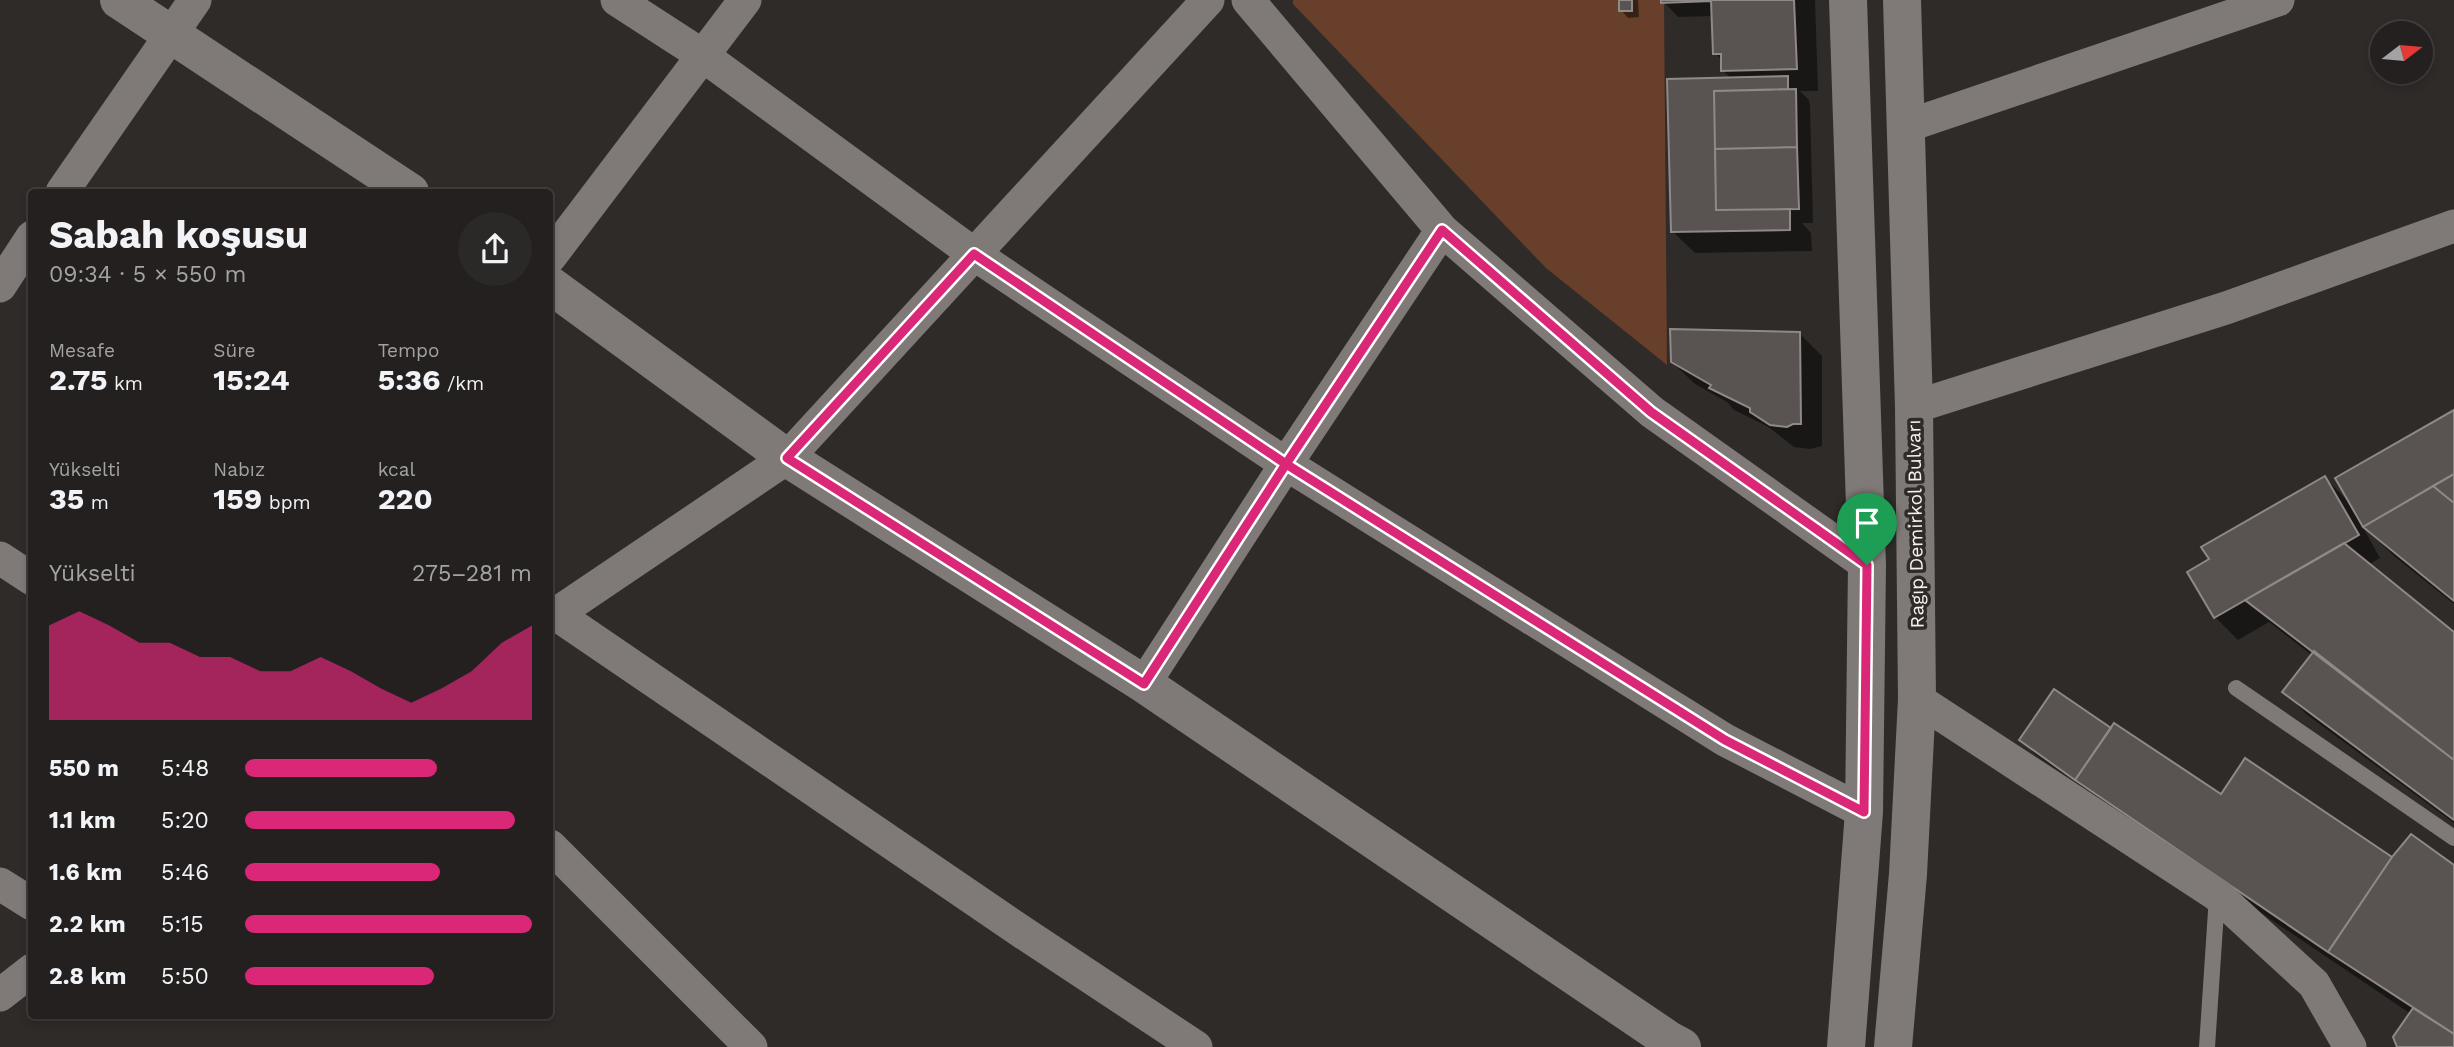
<!DOCTYPE html>
<html lang="tr">
<head>
<meta charset="utf-8">
<style>
  :root { --surface:#23201f; --page:#2b2828; --text:#f1f3f6; --muted:#a3a3a4; --line:#403e3d; --accent:#db2777 }
  body { margin:0; font-family:"Work Sans",sans-serif; background:var(--page); color:var(--text); height:100vh; display:flex; flex-direction:column; font-size:26px; white-space:nowrap }
  * { box-sizing:border-box; margin:0 }
  p { font-size:23px; color:var(--muted) }
  .icon { flex:none; width:38px; height:38px; fill:none; stroke:currentColor; stroke-width:2; stroke-linecap:round; stroke-linejoin:round }
  .map { position:relative; flex:1; overflow:hidden }
  .details { position:absolute; left:28px; top:189px; width:525px; height:830px; display:flex; flex-direction:column; background:var(--surface); border-radius:7px; box-shadow:0 4px 10px #0003,0 0 0 2px var(--line) }
  .details>* { flex:none }
  .needle { width:46px; rotate:74deg }
  .fabs { position:absolute; left:2370px; top:21px; display:grid; gap:14px }
  .fabs a { display:grid; place-items:center; width:63px; height:63px; border-radius:50%; background:var(--surface); box-shadow:0 4px 10px #0003,0 0 0 2px var(--line); font-size:35px }
  .pin { position:absolute; display:grid; place-items:center; width:60px; height:60px; color:#fff; margin:-72px -30px; border-radius:50% 50% 50% 0; rotate:-45deg; box-shadow:0 0 7px #0007 }
  .pin .icon { rotate:45deg }
  .round { display:grid; place-items:center; flex:none; width:74px; height:74px; border-radius:37px; background:var(--page) }
  .head { display:flex; align-items:center; justify-content:space-between; height:119px; padding:0 21px }
  h1 { font-size:38px; font-weight:700; line-height:52px }
  .figures { display:grid; grid-template-columns:repeat(3,1fr); gap:10px; height:119px; padding:7px 21px }
  .figures div { display:grid; align-content:center }
  .figures b { font-size:30px; font-weight:700 }
  .figures small { font-size:19px; font-weight:400 }
  .figures p { font-size:19px }
  .chart { height:196px; padding:14px 21px }
  .chart p { display:flex; justify-content:space-between }
  .chart svg { width:100%; height:126px; margin-top:7px; fill:var(--accent); opacity:.7 }
  ul { padding:0 21px; list-style:none; font-size:23px }
  li { display:grid; grid-template-columns:112px 84px 1fr; align-items:center; height:52px }
  li i { height:18px; border-radius:9px; background:var(--accent) }
  .map>svg:first-child { display:block }
  .green { fill:#683f2a }
  .shadow { fill:#0007 }
  .building { fill:#595452; stroke:#8f8987; stroke-width:2 }
  .lines { fill:none; stroke-linecap:round; stroke-linejoin:round }
  .service { stroke:#7f7a77; stroke-width:16 }
  .minor { stroke:#7f7a77; stroke-width:33 }
  .tertiary { stroke:#7f7a77; stroke-width:38 }
  .secondary { stroke:#7f7a77; stroke-width:38 }
  .route-casing { stroke:#fff; stroke-width:14 }
  .route { stroke:#db2777; stroke-width:9 }
  .labels { text-anchor:middle; stroke-width:7; stroke-linejoin:round; paint-order:stroke }
  .street-label { font-size:19px; fill:#f5f2f0; stroke:#2f2b29 }
</style>
</head>
<body>
<div class="map">
<svg width="2454" height="1047" viewBox="0 0 2454 1047">
  <rect width="100%" height="100%" fill="#2f2b29"/>
  <!-- green -->
  <path class="green" d="M 1293,0 L 1664,0 L 1667,365 L 1546,268 L 1293,4 Z"/>
  <!-- shadow -->
  <path class="shadow" d="M 1621,0 L 1638,0 L 1639,17 L 1628,18 L 1621,10 Z
    M 1662,0 L 1815,0 L 1818,91 L 1800,91 L 1809,100 L 1810,106 L 1813,223 L 1802,223 L 1811,233 L 1812,251 L 1695,253 L 1672,231 L 1669,80 L 1732,79 L 1723,71 L 1723,61 L 1715,53 L 1714,16 L 1678,17 Z
    M 1799,333 L 1822,356 L 1822,446 L 1810,449 L 1794,447 L 1767,426 L 1734,410 L 1727,402 L 1695,384 L 1672,362 Z
    M 2454,412 L 2454,604 L 2394,556 L 2361,524 L 2380,558 L 2368,565 L 2454,634 L 2454,823 L 2306,714 L 2284,691 L 2313,656 L 2269,622 L 2238,640 L 2215,617 L 2189,572 L 2211,560 L 2325,478 L 2350,503 Z
    M 2111,731 L 2221,797 L 2392,859 L 2454,867 L 2454,1047 L 2399,1047 L 2411,1014 L 2106,808 L 2093,794 L 2036,755 L 2021,740 Z"/>
  <!-- building -->
  <path class="building" d="M 1619,0 L 1632,0 L 1632,11 L 1619,11 Z
    M 1661,0 L 1711,0 L 1711,1 L 1661,3 Z
    M 1794,0 L 1797,69 L 1721,71 L 1721,54 L 1713,54 L 1711,0 Z
    M 1788,76 L 1788,89 L 1714,91 L 1716,210 L 1790,209 L 1790,230 L 1671,232 L 1667,79 Z
    M 1796,89 L 1797,147 L 1715,149 L 1714,91 Z
    M 1797,147 L 1799,209 L 1716,210 L 1715,149 Z
    M 1670,329 L 1800,332 L 1801,424 L 1793,424 L 1787,427 L 1770,425 L 1750,412 L 1750,408 L 1709,388 L 1711,385 L 1671,362 Z
    M 2454,410 L 2454,474 L 2363,527 L 2335,478 Z
    M 2454,474 L 2454,503 L 2433,486 Z
    M 2325,476 L 2359,535 L 2214,618 L 2187,572 L 2209,559 L 2201,547 Z
    M 2433,486 L 2454,503 L 2454,601 L 2363,527 Z
    M 2344,543 L 2454,632 L 2454,760 L 2245,600 Z
    M 2314,651 L 2454,760 L 2454,820 L 2282,692 Z
    M 2054,689 L 2111,728 L 2075,780 L 2019,740 Z
    M 2114,723 L 2221,794 L 2245,758 L 2392,857 L 2328,952 L 2075,780 Z
    M 2411,834 L 2454,865 L 2454,1034 L 2328,952 L 2392,857 Z
    M 2413,1008 L 2454,1034 L 2454,1047 L 2397,1047 L 2393,1037 Z"/>
  <g class="lines">
    <!-- service -->
    <path class="service" d="M 2236,688 L 2454,838
      M 2207,1047 L 2217,896"/>
    <!-- minor -->
    <path class="minor" d="M 617,0 L 702,55 L 974,254 L 1286,464 L 1725,740 L 1864,812
      M 1248,0 L 1442,230 L 1652,412 L 1867,565
      M 1907,126 L 2278,0
      M 62,192 L 195,0
      M 550,257 L 745,0
      M 0,286 L 32,237
      M 1914,407 L 2226,308 L 2454,226
      M 0,558 L 32,579
      M 550,610 L 1025,934 L 1196,1047
      M 550,618 L 787,458 L 1208,0
      M 1144,684 L 1286,464 L 1442,230
      M 1917,699 L 2217,895 L 2314,984 L 2350,1047
      M 550,846 L 751,1047
      M 0,884 L 32,904
      M 0,995 L 32,970"/>
    <!-- tertiary -->
    <path class="tertiary" d="M 119,0 L 410,192
      M 550,285 L 787,458 L 1144,684 L 1669,1040 L 1682,1047"/>
    <!-- secondary -->
    <path class="secondary" d="M 1846,1047 L 1864,812 L 1867,565 L 1848,0
      M 1893,1047 L 1908,874 L 1917,699 L 1914,407 L 1902,0"/>
  </g>
  <g class="lines">
    <!-- route casing -->
    <g class="route-casing">
      <path id="route" d="M 1867,565 L 1651,412 L 1442,230 L 1286,464 L 974,254 L 787,458 L 1144,684 L 1286,464 L 1725,740 L 1864,812 L 1867,565"/>
    </g>
    <!-- route -->
    <use href="#route" class="route"/>
  </g>
  <g class="labels">
    <!-- street labels -->
    <g class="street-label">
      <text transform="translate(1915 524) rotate(-91)" y="7">Ragıp Demirkol Bulvarı</text>
    </g>
  </g>
</svg>
<div class="fabs">
<a><svg class="needle" viewBox="-14 -14 28 28"><path d="M0-13l5 13h-10z" fill="#e53935"/><path d="M0 13l5-13h-10z" fill="#a3a3a4"/></svg></a>
</div>
<div class="pin" style="left:1867px;top:565px;background:#1e9e55"><svg class="icon" aria-label="arrive" viewBox="0 0 24 24"><path d="M6 21V4h12l-3 4 3 4H6"/></svg></div>
<section class="details">
<div class="head"><div><h1>Sabah koşusu</h1><p>09:34 · 5 × 550 m</p></div><a class="round"><svg class="icon" aria-label="share" viewBox="0 0 24 24"><path d="M12 15V3M7 8l5-5 5 5M5 13v7h14v-7"/></svg></a></div>
<div class="figures">
<div><p>Mesafe</p><b>2.75<small> km</small></b></div>
<div><p>Süre</p><b>15:24</b></div>
<div><p>Tempo</p><b>5:36<small> /km</small></b></div>
</div>
<div class="figures">
<div><p>Yükselti</p><b>35<small> m</small></b></div>
<div><p>Nabız</p><b>159<small> bpm</small></b></div>
<div><p>kcal</p><b>220</b></div>
</div>
<div class="chart"><p><span>Yükselti</span>275–281 m</p>
<svg viewBox="0 0 160 44" preserveAspectRatio="none"><path d="M0 44V11L10 6L20 11L30 17L40 17L50 22L60 22L70 27L80 27L90 22L100 27L110 33L120 38L130 33L140 27L150 17L160 11V44z"/></svg>
</div>
<ul>
<li><b>550 m</b>5:48<i style="width:67%"></i></li>
<li><b>1.1 km</b>5:20<i style="width:94%"></i></li>
<li><b>1.6 km</b>5:46<i style="width:68%"></i></li>
<li><b>2.2 km</b>5:15<i style="width:100%"></i></li>
<li><b>2.8 km</b>5:50<i style="width:66%"></i></li>
</ul>
</section>
</div>
</body>
</html>
